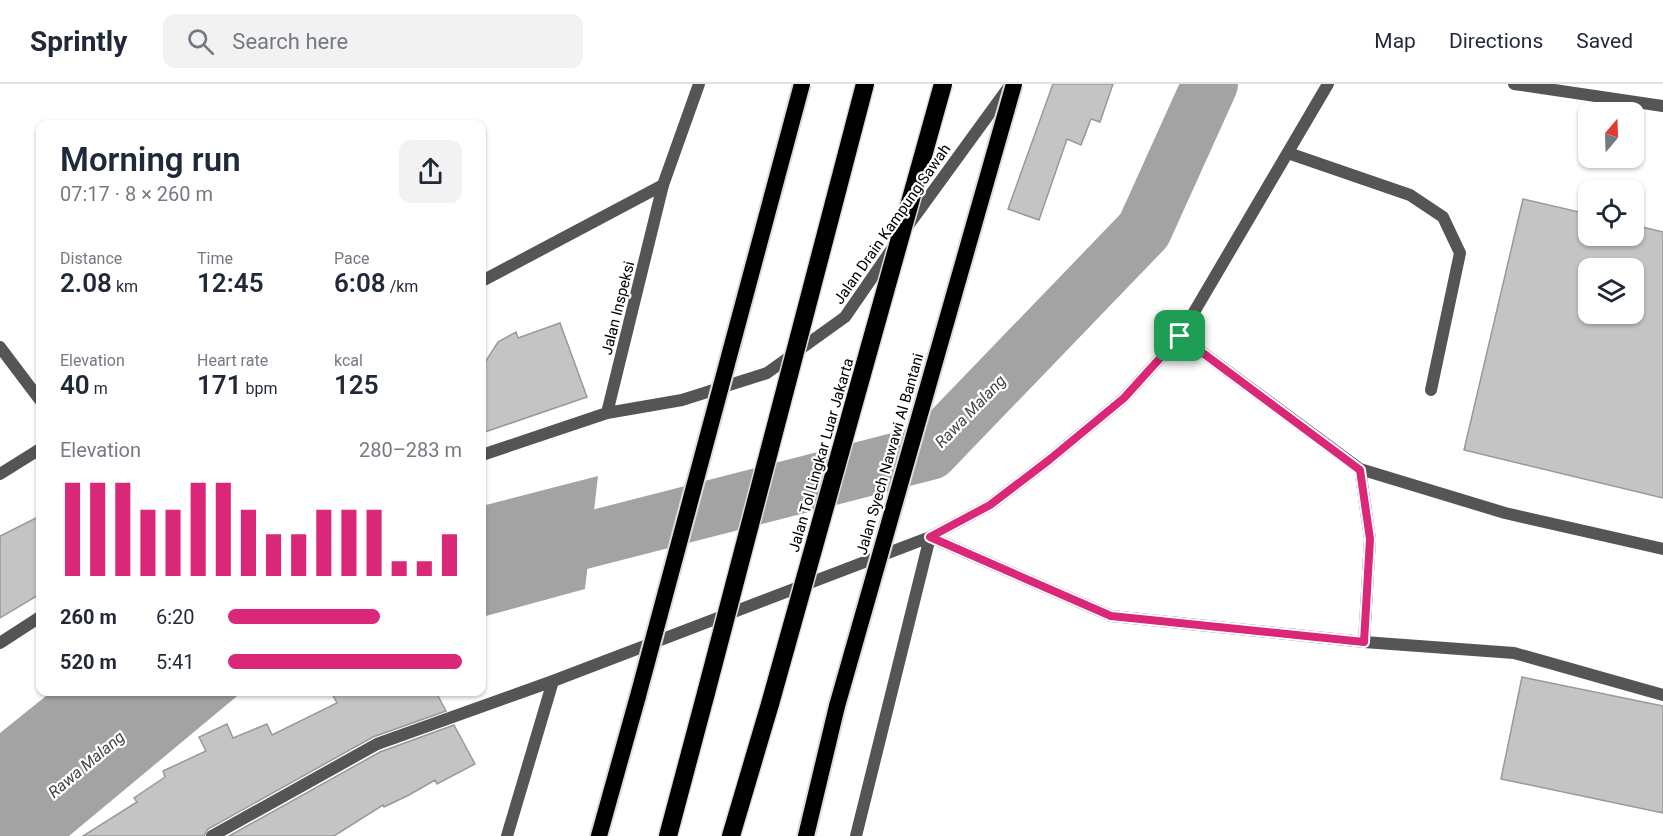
<!DOCTYPE html>
<html lang="en">
<head>
<meta charset="utf-8">
<style>
  :root { --surface:#fff; --page:#f2f2f3; --text:#1f2937; --muted:#747a83; --line:#e0e1e3; --accent:#db2777 }
  body { margin:0; font-family:Roboto,sans-serif; background:var(--page); color:var(--text); height:100vh; display:flex; flex-direction:column; font-size:22px; white-space:nowrap }
  * { box-sizing:border-box; margin:0 }
  p { font-size:20px; color:var(--muted) }
  .icon { flex:none; width:33px; height:33px; fill:none; stroke:currentColor; stroke-width:2; stroke-linecap:round; stroke-linejoin:round }
  .map { position:relative; flex:1; overflow:hidden }
  .sheet { position:absolute; left:36px; top:36px; width:450px; height:576px; display:flex; flex-direction:column; background:var(--surface); border-radius:12px; box-shadow:0 2px 4px #0004 }
  .sheet>* { flex:none }
  .needle { width:39px; rotate:19deg }
  .fabs { position:absolute; left:1578px; top:18px; display:grid; gap:12px }
  .fabs a { display:grid; place-items:center; width:66px; height:66px; border-radius:12px; background:var(--surface); box-shadow:0 2px 4px #0004; font-size:30px }
  .pin { position:absolute; display:grid; place-items:center; width:51px; height:51px; color:#fff; margin:-26px; border-radius:12px; box-shadow:0 3px 9px #0006 }
  .round { display:grid; place-items:center; flex:none; width:63px; height:63px; border-radius:12px; background:var(--page) }
  .headline { display:flex; align-items:center; justify-content:space-between; height:102px; padding:0 24px }
  h1 { font-size:33px; font-weight:600; line-height:45px }
  .figures { display:grid; grid-template-columns:repeat(3,1fr); gap:9px; height:102px; padding:6px 24px }
  .figures div { display:grid; align-content:center }
  .figures b { font-size:26px; font-weight:600 }
  .figures small { font-size:16px; font-weight:400 }
  .figures p { font-size:16px }
  .chart { height:168px; padding:12px 24px }
  .chart p { display:flex; justify-content:space-between }
  .chart svg { width:100%; height:108px; margin-top:6px; stroke:var(--accent); stroke-width:6 }
  ul { padding:0 24px; list-style:none; font-size:20px }
  li { display:grid; grid-template-columns:96px 72px 1fr; align-items:center; height:45px }
  li i { height:15px; border-radius:8px; background:var(--accent) }
  header { display:flex; align-items:center; gap:36px; box-sizing:border-box; height:84px; padding:0 30px; background:var(--surface); border-bottom:2px solid var(--line) }
  header strong { font-size:28px }
  nav { display:flex; gap:33px; margin-inline-start:auto; font-size:21px }
  .search { width:420px; height:54px; background:var(--page); display:flex; align-items:center; gap:15px; box-sizing:border-box; padding:0 21px; border-radius:12px; color:var(--muted); font-size:22px }
  .map>svg:first-child { display:block }
  .water { fill:#a3a3a3 }
  .lines { fill:none; stroke-linecap:round; stroke-linejoin:round }
  .river { stroke:#a3a3a3; stroke-width:56 }
  .building { fill:#c4c4c4; stroke:#999; stroke-width:1.5; fill-rule:evenodd }
  .trunk-casing { stroke:#dbdbdb; stroke-width:20 }
  .motorway-casing { stroke:#dbdbdb; stroke-width:21 }
  .service { stroke:#555; stroke-width:12 }
  .minor { stroke:#555; stroke-width:12 }
  .trunk { stroke:#000; stroke-width:16 }
  .motorway { stroke:#000; stroke-width:18 }
  .trunk-bridge-casing { stroke:#dbdbdb; stroke-width:20; stroke-linecap:butt }
  .motorway-bridge-casing { stroke:#dbdbdb; stroke-width:21; stroke-linecap:butt }
  .trunk-bridge { stroke:#000; stroke-width:16 }
  .motorway-bridge { stroke:#000; stroke-width:18 }
  .route-casing { stroke:#fff; stroke-width:12 }
  .route { stroke:#db2777; stroke-width:8 }
  .labels { text-anchor:middle; stroke-width:4.5; stroke-linejoin:round; paint-order:stroke }
  .street-label { font-size:15px; fill:#000; stroke:#fff }
  .water-label { font-size:16px; font-style:italic; fill:#444; stroke:#fff }
</style>
</head>
<body>
<header>
<strong>Sprintly</strong>
<div class="search"><svg class="icon" aria-label="search" viewBox="0 0 24 24"><circle cx="10" cy="10" r="6"/><path d="M15 15l6 6"/></svg>Search here</div>
<nav><a>Map</a><a>Directions</a><a>Saved</a></nav>
</header>
<div class="map">
<svg width="1663" height="752" viewBox="0 0 1663 752">
  <rect width="100%" height="100%" fill="#fff"/>
  <!-- water -->
  <path class="water" d="M 598,392 L 585,505 L 482,533 L 482,422 Z
    M 51,608 L 242,608 L 69,752 L 0,752 L 0,649 Z"/>
  <g class="lines">
    <!-- river -->
    <path class="river" d="M 482,483 L 930,368 L 1144,146 L 1210,0"/>
  </g>
  <!-- building -->
  <path class="building" d="M 1053,0 L 1113,0 L 1100,38 L 1091,35 L 1081,61 L 1067,55 L 1039,136 L 1008,125 Z
    M 1523,115 L 1588,130 L 1588,152 L 1634,152 L 1634,141 L 1663,148 L 1663,414 L 1464,366 ZM 1588,184 L 1634,184 L 1634,230 L 1588,230 Z
    M 560,239 L 587,313 L 482,349 L 482,283 L 498,258 L 516,248 L 518,254 Z
    M 40,432 L 40,510 L 0,534 L 0,452 Z
    M 1522,593 L 1663,622 L 1663,729 L 1501,695 Z
    M 331,608 L 436,608 L 446,627 L 373,653 L 208,745 L 204,752 L 83,752 L 137,718 L 134,714 L 165,693 L 163,687 L 206,667 L 199,653 L 227,640 L 233,654 L 267,640 L 272,651 L 337,619 Z
    M 454,641 L 475,680 L 437,700 L 435,696 L 409,711 L 384,723 L 383,721 L 334,752 L 229,752 L 380,668 Z"/>
  <g class="lines">
    <!-- trunk casing -->
    <g class="trunk-casing">
      <path id="trunk" d="M 599,752 L 638,612
        M 806,752 L 837,622"/>
    </g>
    <!-- motorway casing -->
    <g class="motorway-casing">
      <path id="motorway" d="M 668,752 L 706,609
        M 731,752 L 770,620"/>
    </g>
    <!-- service -->
    <path class="service" d="M 1514,0 L 1663,22
      M 1288,69 L 1410,111 L 1443,133 L 1460,169 L 1431,306
      M 482,197 L 663,101
      M 1180,252 L 1360,385 L 1505,429 L 1663,465
      M 0,263 L 40,316
      M 1360,385 L 1370,455 L 1364,558 L 1514,569 L 1663,611
      M 0,390 L 40,365
      M 930,453 L 1111,532 L 1364,558"/>
    <!-- minor -->
    <path class="minor" d="M 907,143 L 1011,0
      M 607,329 L 682,316 L 767,289 L 845,233 L 894,162
      M 482,371 L 607,329 L 663,101 L 699,0
      M 0,559 L 40,533
      M 212,752 L 377,660 L 553,597 L 930,453 L 990,421 L 1049,376 L 1124,314 L 1180,252 L 1328,0
      M 507,752 L 553,597
      M 856,752 L 930,453"/>
    <!-- trunk -->
    <use href="#trunk" class="trunk"/>
    <!-- motorway -->
    <use href="#motorway" class="motorway"/>
    <!-- trunk-bridge casing -->
    <g class="trunk-bridge-casing">
      <path id="trunk-bridge" d="M 638,612 L 802,0
        M 837,622 L 1014,0"/>
    </g>
    <!-- motorway-bridge casing -->
    <g class="motorway-bridge-casing">
      <path id="motorway-bridge" d="M 706,609 L 865,0
        M 770,620 L 943,0"/>
    </g>
    <!-- trunk-bridge -->
    <use href="#trunk-bridge" class="trunk-bridge"/>
    <!-- motorway-bridge -->
    <use href="#motorway-bridge" class="motorway-bridge"/>
  </g>
  <g class="lines">
    <!-- route casing -->
    <g class="route-casing">
      <path id="route" d="M 1180,252 L 1360,386 L 1370,455 L 1364,558 L 1111,532 L 930,453 L 990,421 L 1049,376 L 1124,314 Z"/>
    </g>
    <!-- route -->
    <use href="#route" class="route"/>
  </g>
  <g class="labels">
    <!-- street labels -->
    <g class="street-label">
      <text transform="translate(892 140) rotate(-55)" y="5">Jalan Drain Kampung Sawah</text>
      <text transform="translate(618 224) rotate(-76)" y="5">Jalan Inspeksi</text>
      <text transform="translate(890 370) rotate(-74)" y="5">Jalan Syech Nawawi Al Bantani</text>
      <text transform="translate(821 371) rotate(-74)" y="5">Jalan Tol Lingkar Luar Jakarta</text>
    </g>
    <!-- water labels -->
    <g class="water-label">
      <text transform="translate(970 327) rotate(-46)" y="6">Rawa Malang</text>
      <text transform="translate(86 680) rotate(-40)" y="6">Rawa Malang</text>
    </g>
  </g>
</svg>
<div class="fabs">
<a><svg class="needle" viewBox="-14 -14 28 28"><path d="M0-13l5 13h-10z" fill="#e53935"/><path d="M0 13l5-13h-10z" fill="#747a83"/></svg></a>
<a><svg class="icon" aria-label="locate" viewBox="0 0 24 24"><circle cx="12" cy="12" r="6"/><path d="M12 2v4M12 18v4M2 12h4M18 12h4"/></svg></a>
<a><svg class="icon" aria-label="layers" viewBox="0 0 24 24"><path d="M12 4l9 5-9 5-9-5zM3 14l9 5 9-5"/></svg></a>
</div>
<div class="pin" style="left:1180px;top:252px;background:#1e9e55"><svg class="icon" aria-label="arrive" viewBox="0 0 24 24"><path d="M6 21V4h12l-3 4 3 4H6"/></svg></div>
<section class="sheet">
<div class="headline"><div><h1>Morning run</h1><p>07:17 · 8 × 260 m</p></div><a class="round"><svg class="icon" aria-label="share" viewBox="0 0 24 24"><path d="M12 15V3M7 8l5-5 5 5M5 13v7h14v-7"/></svg></a></div>
<div class="figures">
<div><p>Distance</p><b>2.08<small> km</small></b></div>
<div><p>Time</p><b>12:45</b></div>
<div><p>Pace</p><b>6:08<small> /km</small></b></div>
</div>
<div class="figures">
<div><p>Elevation</p><b>40<small> m</small></b></div>
<div><p>Heart rate</p><b>171<small> bpm</small></b></div>
<div><p>kcal</p><b>125</b></div>
</div>
<div class="chart"><p><span>Elevation</span>280–283 m</p>
<svg viewBox="0 0 160 44" preserveAspectRatio="none"><path d="M5 44V6M15 44V6M25 44V6M35 44V17M45 44V17M55 44V6M65 44V6M75 44V17M85 44V27M95 44V27M105 44V17M115 44V17M125 44V17M135 44V38M145 44V38M155 44V27"/></svg>
</div>
<ul>
<li><b>260 m</b>6:20<i style="width:65%"></i></li>
<li><b>520 m</b>5:41<i style="width:100%"></i></li>
</ul>
</section>
</div>
</body>
</html>
